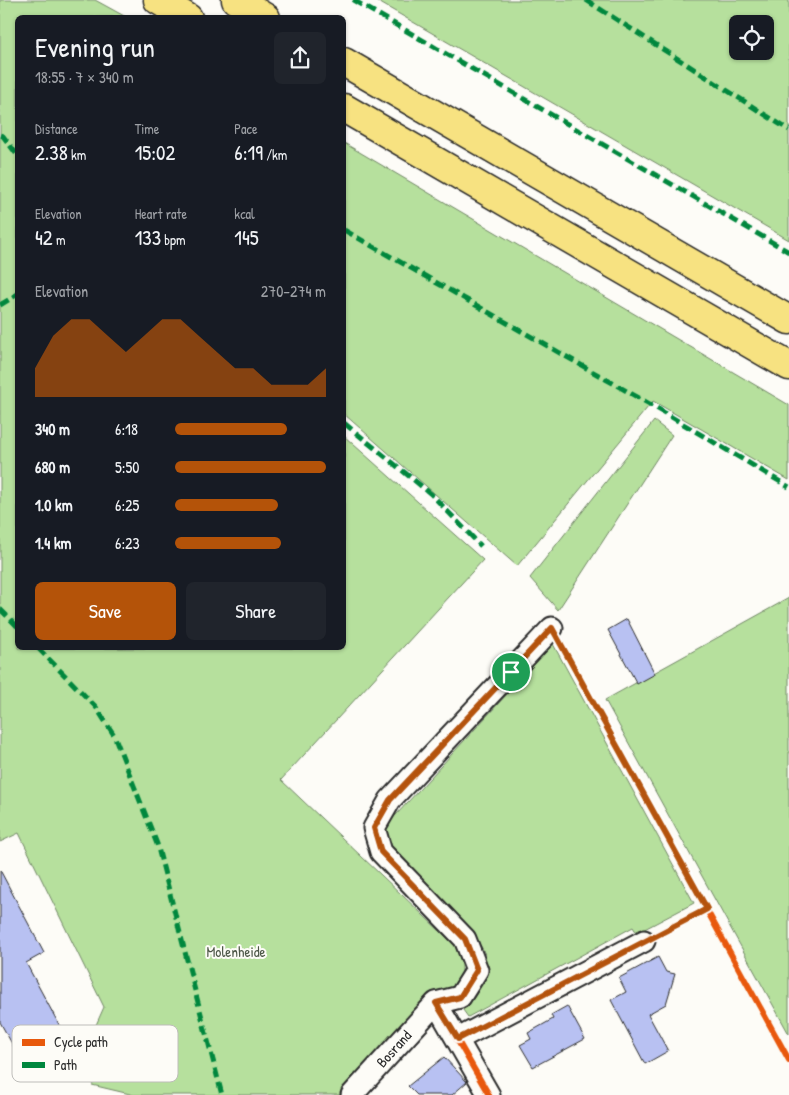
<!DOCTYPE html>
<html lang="en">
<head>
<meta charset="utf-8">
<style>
  :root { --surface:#171b24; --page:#20242c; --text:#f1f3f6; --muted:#9ea1a6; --accent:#b45309 }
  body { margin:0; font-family:"Patrick Hand",sans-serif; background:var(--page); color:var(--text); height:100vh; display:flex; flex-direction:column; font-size:19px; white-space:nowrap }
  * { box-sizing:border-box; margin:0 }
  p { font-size:16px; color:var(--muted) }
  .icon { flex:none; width:28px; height:28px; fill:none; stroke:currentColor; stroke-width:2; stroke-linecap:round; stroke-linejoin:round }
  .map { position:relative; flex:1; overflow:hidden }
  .drawer { position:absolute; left:15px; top:15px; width:331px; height:635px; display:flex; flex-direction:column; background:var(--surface); border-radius:8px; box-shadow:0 1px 4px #0004 }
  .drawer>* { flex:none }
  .buttons { position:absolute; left:729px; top:15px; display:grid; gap:10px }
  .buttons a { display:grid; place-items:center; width:45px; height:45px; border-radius:8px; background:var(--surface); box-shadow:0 1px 4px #0004; font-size:25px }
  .pin { position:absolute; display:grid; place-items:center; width:42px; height:42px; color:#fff; margin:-21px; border:2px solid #fff; border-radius:50%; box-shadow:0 1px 5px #0007 }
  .round { display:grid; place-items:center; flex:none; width:52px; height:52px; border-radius:8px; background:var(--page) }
  .headline { display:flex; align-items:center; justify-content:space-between; height:85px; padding:0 20px }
  h1 { font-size:28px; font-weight:600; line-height:38px }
  .stats { display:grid; grid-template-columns:repeat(3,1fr); gap:8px; height:85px; padding:5px 20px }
  .stats div { display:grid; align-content:center }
  .stats b { font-size:21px; font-weight:600 }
  .stats small { font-size:14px; font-weight:400 }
  .stats p { font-size:14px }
  .chart { height:140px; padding:10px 20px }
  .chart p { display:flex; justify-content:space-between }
  .chart svg { width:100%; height:90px; margin-top:5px; fill:var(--accent); opacity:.7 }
  .action { display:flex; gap:10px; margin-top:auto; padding:10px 20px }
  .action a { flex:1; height:58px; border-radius:8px; background:var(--accent); color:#fff; font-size:20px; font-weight:600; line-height:58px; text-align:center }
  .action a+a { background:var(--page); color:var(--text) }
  ul { padding:0 20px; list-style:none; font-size:16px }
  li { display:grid; grid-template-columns:80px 60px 1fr; align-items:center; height:38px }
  li i { height:12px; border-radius:6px; background:var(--accent) }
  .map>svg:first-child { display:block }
  .green { fill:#b6e09d; stroke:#708664; fill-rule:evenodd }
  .building { fill:#b8c1f2; stroke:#2b2b2b }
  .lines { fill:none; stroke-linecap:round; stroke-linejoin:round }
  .minor-casing { stroke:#2b2b2b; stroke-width:25 }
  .motorway-casing { stroke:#2b2b2b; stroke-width:31 }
  .minor { stroke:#fdfcf7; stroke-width:21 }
  .motorway { stroke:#f7e281; stroke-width:28 }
  .quiet { stroke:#00873e; stroke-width:5; stroke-dasharray:10 5; stroke-linecap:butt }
  .cycleway-casing { stroke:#fdfcf7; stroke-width:9 }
  .cycleway { stroke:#e8590c; stroke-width:6 }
  .route-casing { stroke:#fff; stroke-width:10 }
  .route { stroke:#b45309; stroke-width:6 }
  .labels { text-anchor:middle; stroke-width:4; stroke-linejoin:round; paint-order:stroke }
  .park-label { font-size:15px; fill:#4e5848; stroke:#fdfcf7 }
  .street-label { font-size:15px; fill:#2b2b2b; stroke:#fdfcf7 }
  .key { fill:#fdfcf7; stroke:#bebdba; stroke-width:1 }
  .key-label { font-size:14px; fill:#2b2b2b }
</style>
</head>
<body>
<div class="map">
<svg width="789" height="1095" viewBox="0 0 789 1095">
  <rect width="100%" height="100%" fill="#fdfcf7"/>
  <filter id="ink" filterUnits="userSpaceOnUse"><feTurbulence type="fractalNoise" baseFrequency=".02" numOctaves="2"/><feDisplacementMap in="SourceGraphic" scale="10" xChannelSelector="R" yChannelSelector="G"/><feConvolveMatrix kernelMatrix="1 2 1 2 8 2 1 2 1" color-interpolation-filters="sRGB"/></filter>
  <g filter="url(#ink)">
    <!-- green -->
    <path class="green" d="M 0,0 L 95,0 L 126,17 L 18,18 L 18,648 L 344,648 L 344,436 L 483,560 L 281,780 L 462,952 L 462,973 L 448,996 L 348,1095 L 134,1095 L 92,1085 L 108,1063 L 96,1025 L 104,1007 L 19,833 L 0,842 Z
      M 375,0 L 789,0 L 789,240 ZM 738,24 L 765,24 L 765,51 L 738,51 Z
      M 344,143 L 789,405 L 789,480 L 653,401 L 517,566 L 344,414 Z
      M 654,421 L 672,435 L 558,610 L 530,578 Z
      M 789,598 L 789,1034 L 605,700 Z
      M 553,644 L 694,903 L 637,933 L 633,927 L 468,1017 L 463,1010 C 478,996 489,976 485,955 C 482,936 404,870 387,853 L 385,827 Z"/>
    <!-- building -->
    <path class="building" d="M 627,619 L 655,674 L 637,684 L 608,630 Z
      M 0,870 L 44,953 L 26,963 L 70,1045 L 28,1067 L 23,1058 L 21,1060 L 0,1022 Z
      M 658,957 L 666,972 L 675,974 L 666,1004 L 648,1014 L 668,1051 L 645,1064 L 611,1000 L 626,992 L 619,978 Z
      M 567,1006 L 585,1039 L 533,1067 L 520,1045 L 531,1039 L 528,1033 L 553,1019 L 551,1015 Z
      M 444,1057 L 467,1082 L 452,1095 L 417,1095 L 408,1086 Z"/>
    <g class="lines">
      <!-- minor casing -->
      <g class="minor-casing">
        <path id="minor" d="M 458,1039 L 644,941
          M 352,1095 L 436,1003
          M 489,1095 L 436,1003 L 460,997 L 477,970 L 465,939 L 381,852 L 374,828 L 390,800 L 552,628"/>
      </g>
      <!-- motorway casing -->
      <g class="motorway-casing">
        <path id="motorway" d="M 158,0 L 188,18
          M 236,0 L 266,18
          M 344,62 L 789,320
          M 344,108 L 789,366"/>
      </g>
      <!-- minor -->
      <use href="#minor" class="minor"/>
      <!-- motorway -->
      <use href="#motorway" class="motorway"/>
      <!-- quiet -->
      <path class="quiet" d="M 353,0 L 789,252
        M 586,0 L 789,130
        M 0,135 L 3,136 L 18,156
        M 344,230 L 653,406 L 789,487
        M 0,305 L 18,294
        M 344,423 L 431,494 L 481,546
        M 0,609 L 18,627
        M 38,648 L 96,707 L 114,735 L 157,844 L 222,1095"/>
      <!-- cycleway casing -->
      <g class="cycleway-casing">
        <path id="cycleway" d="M 644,941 L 707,909
          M 489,1095 L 436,1003 L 460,997 L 477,970 L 465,939 L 381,852 L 374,828 L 390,800 L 552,628 L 789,1060"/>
      </g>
      <!-- cycleway -->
      <use href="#cycleway" class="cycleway"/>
    </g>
  </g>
  <g class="lines" filter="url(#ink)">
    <!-- route casing -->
    <g class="route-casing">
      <path id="route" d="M 552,628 L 707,909 L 458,1039 L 436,1003 L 460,997 L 477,970 L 465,939 L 381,852 L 374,828 L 390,800 Z"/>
    </g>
    <!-- route -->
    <use href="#route" class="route"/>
  </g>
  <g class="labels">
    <!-- park labels -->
    <g class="park-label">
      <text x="236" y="957">Molenheide</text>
    </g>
    <!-- street labels -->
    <g class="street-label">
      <text transform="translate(394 1049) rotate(-48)" y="5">Bosrand</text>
    </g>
  </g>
  <!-- legend -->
  <rect x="12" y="1025" width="166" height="57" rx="8" class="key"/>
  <rect x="22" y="1039" width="23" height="7" fill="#e8590c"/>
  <rect x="22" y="1062" width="23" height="6" fill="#00873e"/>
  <g class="key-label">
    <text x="54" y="1047">Cycle path</text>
    <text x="54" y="1070">Path</text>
  </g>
</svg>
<div class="buttons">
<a><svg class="icon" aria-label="locate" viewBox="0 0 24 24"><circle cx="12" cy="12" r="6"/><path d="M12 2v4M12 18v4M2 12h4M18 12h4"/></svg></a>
</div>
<div class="pin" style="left:511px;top:672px;background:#1e9e55"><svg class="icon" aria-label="arrive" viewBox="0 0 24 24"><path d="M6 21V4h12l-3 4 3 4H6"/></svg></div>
<section class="drawer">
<div class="headline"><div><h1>Evening run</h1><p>18:55 · 7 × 340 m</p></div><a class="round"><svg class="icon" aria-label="share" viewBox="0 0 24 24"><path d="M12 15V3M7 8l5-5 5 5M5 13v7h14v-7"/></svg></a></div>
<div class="stats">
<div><p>Distance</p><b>2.38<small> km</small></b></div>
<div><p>Time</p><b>15:02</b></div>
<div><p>Pace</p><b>6:19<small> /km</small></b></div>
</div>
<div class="stats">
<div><p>Elevation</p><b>42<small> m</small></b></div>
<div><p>Heart rate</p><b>133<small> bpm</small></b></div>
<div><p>kcal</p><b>145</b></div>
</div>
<div class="chart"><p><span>Elevation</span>270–274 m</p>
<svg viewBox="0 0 160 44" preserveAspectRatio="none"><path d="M0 44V30L10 14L20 6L30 6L40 14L50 22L60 14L70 6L80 6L90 14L100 22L110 30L120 30L130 38L140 38L150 38L160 30V44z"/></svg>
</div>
<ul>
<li><b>340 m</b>6:18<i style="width:74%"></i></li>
<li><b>680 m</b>5:50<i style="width:100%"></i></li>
<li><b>1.0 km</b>6:25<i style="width:68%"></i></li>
<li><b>1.4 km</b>6:23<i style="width:70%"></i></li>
</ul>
<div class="action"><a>Save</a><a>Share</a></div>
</section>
</div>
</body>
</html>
